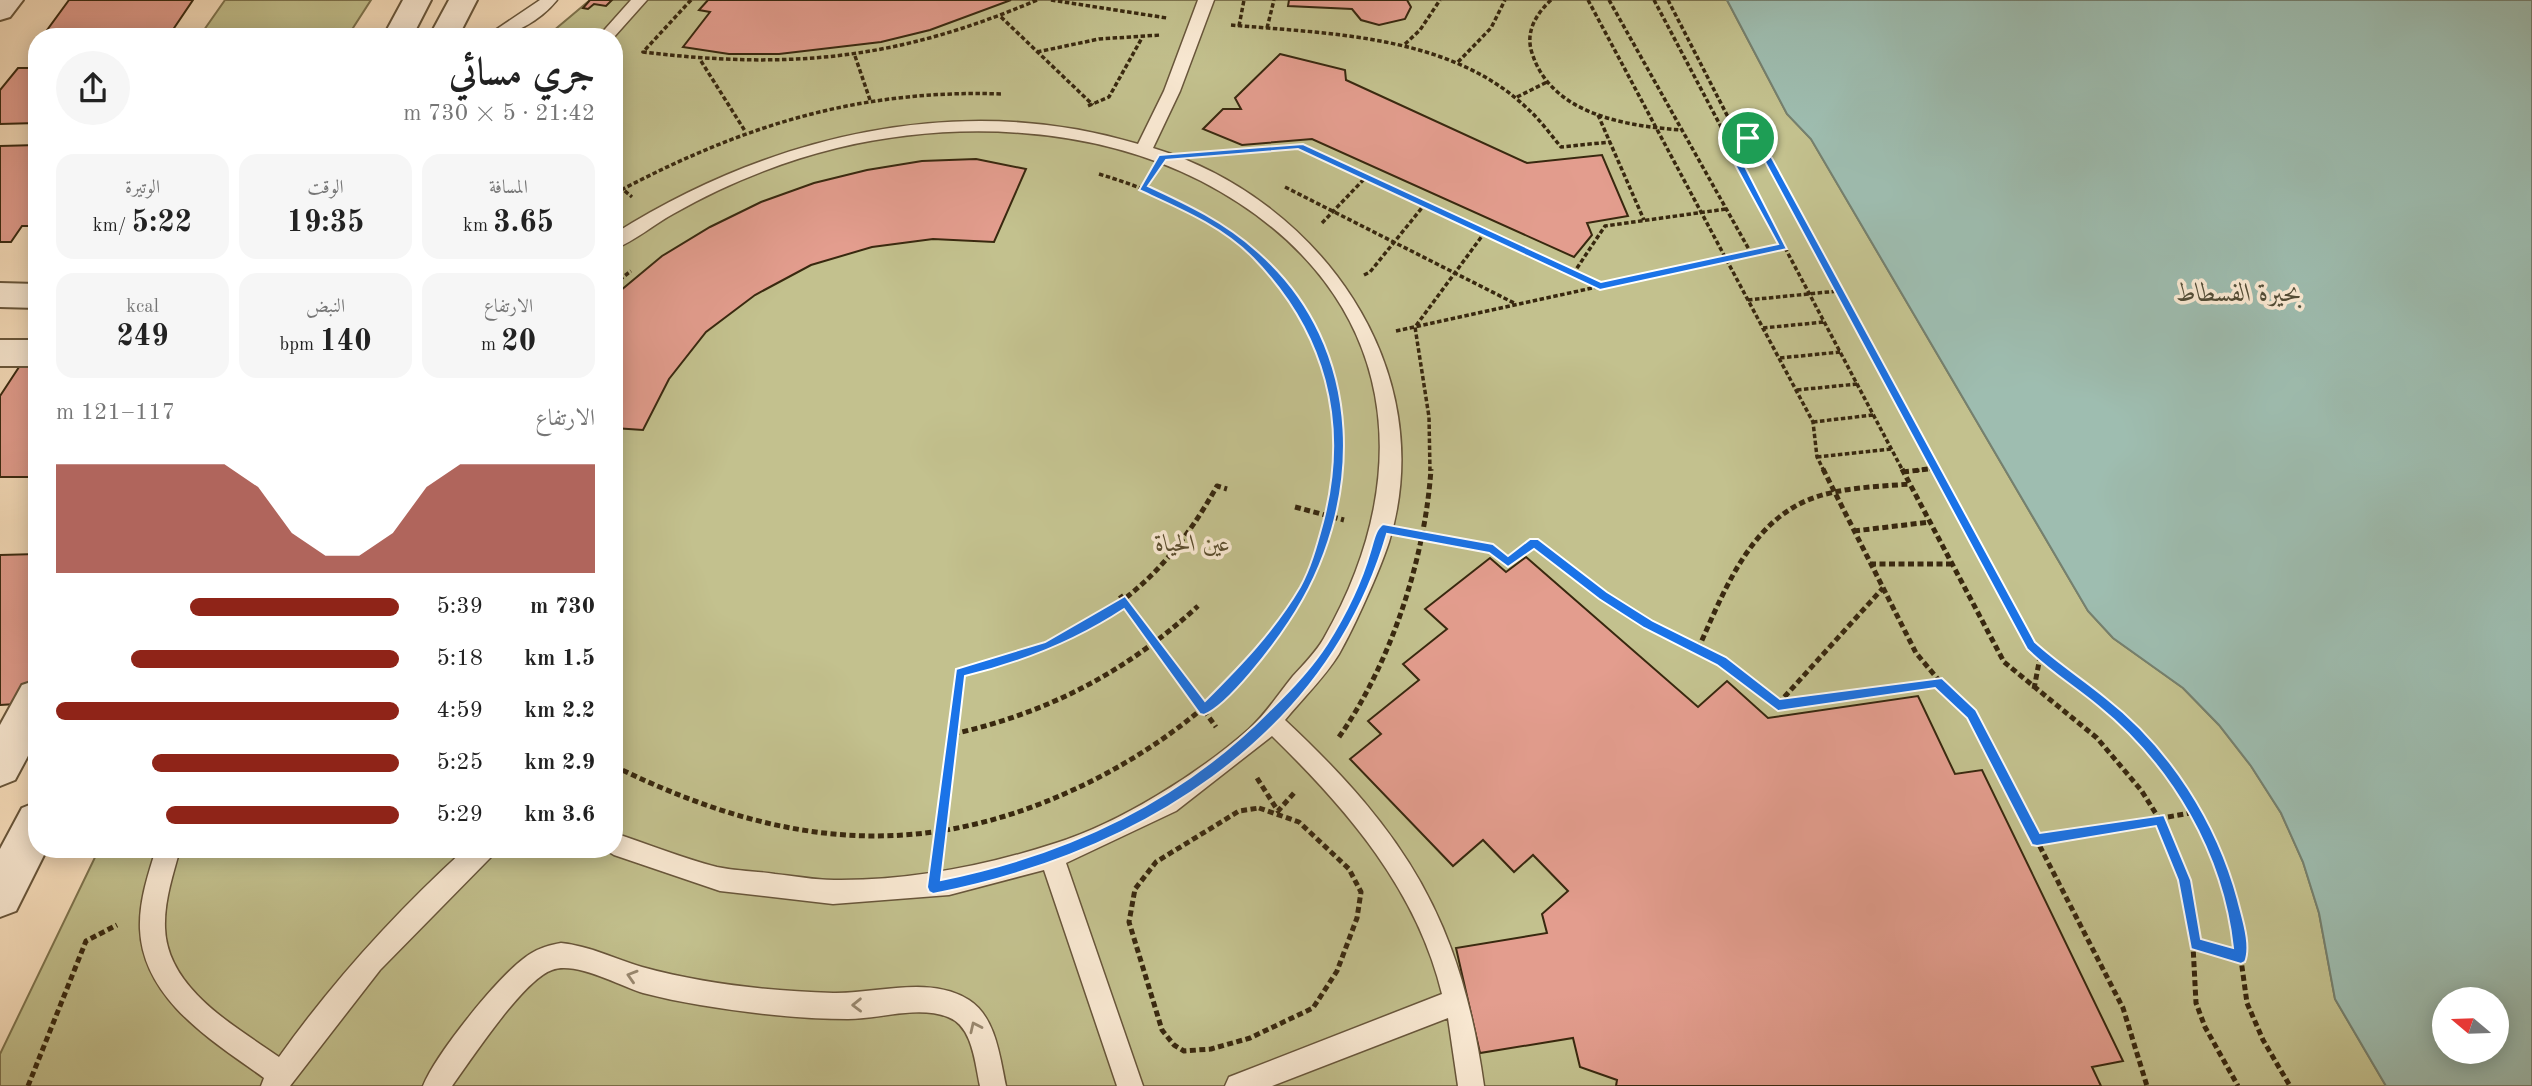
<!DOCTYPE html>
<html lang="ar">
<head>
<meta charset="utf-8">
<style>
  :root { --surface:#fff; --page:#f6f6f6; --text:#222; --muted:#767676; --accent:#8f2418 }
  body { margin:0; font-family:"Old Standard TT",Amiri,serif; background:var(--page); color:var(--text); direction:rtl; height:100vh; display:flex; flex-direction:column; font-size:26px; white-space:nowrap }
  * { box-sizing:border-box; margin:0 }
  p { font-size:23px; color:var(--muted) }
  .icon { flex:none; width:38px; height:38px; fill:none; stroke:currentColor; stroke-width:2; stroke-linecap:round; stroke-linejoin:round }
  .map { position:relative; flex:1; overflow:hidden; direction:ltr }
  .side { position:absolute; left:28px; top:28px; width:595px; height:830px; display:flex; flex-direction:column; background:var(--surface); border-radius:28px; box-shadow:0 4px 18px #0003; direction:rtl }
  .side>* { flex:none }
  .needle { width:46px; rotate:289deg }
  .controls { position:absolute; left:2432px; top:987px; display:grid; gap:14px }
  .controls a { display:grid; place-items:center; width:77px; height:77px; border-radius:50%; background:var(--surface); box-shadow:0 4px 18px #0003; font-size:35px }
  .pin { position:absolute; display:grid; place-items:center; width:60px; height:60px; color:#fff; margin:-30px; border:4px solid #fff; border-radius:50%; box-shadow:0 2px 7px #0007 }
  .round { display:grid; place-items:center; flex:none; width:74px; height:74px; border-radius:37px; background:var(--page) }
  .headline { display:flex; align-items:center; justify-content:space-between; height:119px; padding:0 28px }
  h1 { font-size:38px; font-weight:800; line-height:52px }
  .stats { display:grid; grid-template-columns:repeat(3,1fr); gap:10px; height:119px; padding:7px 28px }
  .stats div { display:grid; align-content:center; border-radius:18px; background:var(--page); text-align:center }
  .stats b { font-size:30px; font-weight:800 }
  .stats small { font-size:19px; font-weight:400 }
  .stats p { font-size:19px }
  .chart { height:196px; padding:14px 28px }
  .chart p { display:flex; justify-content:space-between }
  .chart svg { width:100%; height:126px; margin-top:7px; fill:var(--accent); opacity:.7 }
  ul { padding:0 28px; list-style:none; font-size:23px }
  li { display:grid; grid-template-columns:112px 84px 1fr; align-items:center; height:52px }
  li i { height:18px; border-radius:9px; background:var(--accent) }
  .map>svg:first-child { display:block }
  .green { fill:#c3c18e; stroke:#7e744e; stroke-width:2 }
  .water { fill:#9ebdb0; stroke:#758170; stroke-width:2; fill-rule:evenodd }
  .building { fill:#e39d8e; stroke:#38280f; stroke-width:2 }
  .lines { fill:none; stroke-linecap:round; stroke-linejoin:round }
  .lane-casing { stroke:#68563b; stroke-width:3 }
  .street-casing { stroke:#68563b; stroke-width:4 }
  .path-far1 { stroke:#38280f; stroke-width:3.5; stroke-dasharray:4.5 2.5; stroke-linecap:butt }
  .path { stroke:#38280f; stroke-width:5; stroke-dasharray:6 3.5; stroke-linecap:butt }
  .lane { fill:#fbebd5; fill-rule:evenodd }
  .street { fill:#fbebd5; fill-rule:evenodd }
  .oneway { stroke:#9a8a72 }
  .route { fill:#1a73e8; stroke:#fff; stroke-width:2; fill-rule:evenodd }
  .labels { text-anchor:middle; stroke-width:7; stroke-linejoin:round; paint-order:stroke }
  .park-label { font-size:24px; font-style:italic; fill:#5b4e2f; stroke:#fbebd5 }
  .water-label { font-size:26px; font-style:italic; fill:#524d37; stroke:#fbebd5 }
</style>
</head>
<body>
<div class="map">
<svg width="2532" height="1086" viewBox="0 0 2532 1086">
  <rect width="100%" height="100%" fill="#f9e0be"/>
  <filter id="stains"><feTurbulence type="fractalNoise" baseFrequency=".00286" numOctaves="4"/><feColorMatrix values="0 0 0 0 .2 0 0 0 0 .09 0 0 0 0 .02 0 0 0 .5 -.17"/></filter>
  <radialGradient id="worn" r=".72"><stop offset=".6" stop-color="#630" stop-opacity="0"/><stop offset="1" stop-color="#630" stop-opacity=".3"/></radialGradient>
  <!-- green -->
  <path class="green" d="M 225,0 L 371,0 L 351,31 L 204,30 Z
    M 590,0 L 1727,0 L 1787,114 L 1811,139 L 2088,611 L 2113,638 L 2183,688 L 2219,725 L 2251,766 L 2281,813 L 2303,862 L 2319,913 L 2335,999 L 2386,1086 L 0,1086 L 0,1054 L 99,849 L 614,849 L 614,37 L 546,37 Z"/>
  <!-- water -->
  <path class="water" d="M 1727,0 L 2532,0 L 2532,1086 L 2386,1086 L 2335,999 L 2319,913 L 2303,862 L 2281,813 L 2251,766 L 2219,725 L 2183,688 L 2113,638 L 2088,611 L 1811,139 L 1787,114 ZM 2445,999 L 2497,999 L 2497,1052 L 2445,1052 Z"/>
  <!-- building -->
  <path class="building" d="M 69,0 L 193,0 L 168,37 L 42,37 Z
    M 590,0 L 612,0 L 606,6 L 594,4 L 588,9 L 583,8 Z
    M 708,0 L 1011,0 L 930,30 L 881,42 L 779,54 L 729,54 L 683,47 L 710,12 L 699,10 Z
    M 1289,0 L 1407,0 L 1411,7 L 1405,19 L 1379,25 L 1361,20 L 1352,9 L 1288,6 Z
    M 229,30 L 351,31 L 379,33 L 376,37 L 225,37 Z
    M 1280,54 L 1345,70 L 1346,80 L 1527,163 L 1602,155 L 1628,216 L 1587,223 L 1592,235 L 1574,257 L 1312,139 L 1242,145 L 1203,129 L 1223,109 L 1241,109 L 1235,98 Z
    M 18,68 L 37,68 L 37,123 L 0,124 L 0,90 Z
    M 37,145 L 37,226 L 22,226 L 11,242 L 0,242 L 0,146 Z
    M 976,159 L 1026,169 L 994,242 L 933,239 L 872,247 L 811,265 L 755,295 L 706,332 L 669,379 L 643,430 L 614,428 L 614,296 L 662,256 L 710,227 L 761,202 L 814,183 L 867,170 L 922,161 Z
    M 23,361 L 37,361 L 37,477 L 0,477 L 0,396 Z
    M 37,554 L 37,667 L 16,704 L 0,705 L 0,555 Z
    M 1526,557 L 1698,707 L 1727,681 L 1768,718 L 1918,696 L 1955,774 L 1982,770 L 2123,1061 L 2092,1067 L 2101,1086 L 1616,1086 L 1617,1080 L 1580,1067 L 1573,1038 L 1480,1053 L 1456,948 L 1547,933 L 1542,914 L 1568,891 L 1533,855 L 1514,872 L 1483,840 L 1453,866 L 1350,759 L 1381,734 L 1368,721 L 1419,680 L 1403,664 L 1447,629 L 1425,609 L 1490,558 L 1506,572 Z"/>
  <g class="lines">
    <!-- lane casing -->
    <g class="lane-casing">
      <path id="lane" d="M 540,0 L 557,0 C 540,21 512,37 485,37 Z
        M 631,0 L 647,0 L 614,37 L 598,37 Z
        M 1198,0 L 1214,0 L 1180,91 L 1153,148 C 1318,198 1442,368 1389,542 C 1380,570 1354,628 1339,654 C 1325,677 1303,698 1285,720 C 1406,833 1461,921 1484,1086 L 1458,1086 L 1448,1018 L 1272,1086 L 1225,1086 L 1229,1077 L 1442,994 C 1417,890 1347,809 1272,736 L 1176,811 L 1066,863 L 1143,1086 L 1117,1086 L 1044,870 L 949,895 L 833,904 L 720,891 L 614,855 L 604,849 L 614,849 L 614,833 C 648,844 682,858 717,867 C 735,871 756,871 775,874 C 794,876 815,880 834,880 C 908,881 985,866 1056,843 C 1120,823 1198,774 1249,729 C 1266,714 1279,693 1293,676 C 1304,664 1316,652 1324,638 C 1426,459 1390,279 1201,181 C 1091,125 955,120 837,148 C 780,162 724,185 673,214 C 653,225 635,241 614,249 L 614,234 C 769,136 958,90 1138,144 L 1164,91 Z
        M 156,849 L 180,849 C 173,875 164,901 165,928 C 167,989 235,1026 279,1057 C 333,981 396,912 465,849 L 494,849 L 491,857 L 380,970 L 290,1086 L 261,1086 L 264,1078 C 213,1041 143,1000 140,929 C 139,901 148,875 156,849 Z
        M 561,943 C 590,946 615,959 642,967 C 704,984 769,991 833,993 C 876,994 930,975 969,1000 C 996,1017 1000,1058 1006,1086 L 980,1086 C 975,1064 973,1026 948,1017 C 918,1005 879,1019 848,1019 C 798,1019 749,1013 700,1005 C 681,1002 662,998 643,993 C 620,986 576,961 552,970 C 523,980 471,1060 452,1086 L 423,1086 C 436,1054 500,973 530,954 C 539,948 550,945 561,943 Z"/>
    </g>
    <!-- street casing -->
    <g class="street-casing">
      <path id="street" d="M 0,0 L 23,0 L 10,17 L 0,20 Z
        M 403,0 L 431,0 L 412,37 L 383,37 Z
        M 449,0 L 477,0 L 458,37 L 429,37 Z
        M 0,283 L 37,284 L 37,308 L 0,307 Z
        M 0,340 L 37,340 L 37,366 L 0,366 Z
        M 37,680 L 37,739 L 15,780 L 0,786 L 0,725 L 22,685 Z
        M 37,802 L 37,849 L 47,849 L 16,911 L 0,917 L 0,849 L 22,808 Z"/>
    </g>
    <!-- path-far1 -->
    <path class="path-far1" d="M 691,0 L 643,52 C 792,70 899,59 1037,0
      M 1051,0 L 1167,18
      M 1551,0 C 1536,14 1525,32 1532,53 C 1551,114 1625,126 1681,130
      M 1588,0 L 1813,422 L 1817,457 L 1824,471
      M 1609,0 L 1751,253
      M 1654,0 L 1903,471
      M 1668,0 L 1729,119 L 1768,158 L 1936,471
      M 1001,17 L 1093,105
      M 1231,25 C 1332,34 1452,35 1529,110 C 1541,121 1551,135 1561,147 L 1610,142
      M 1239,26 L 1244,0
      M 1267,28 L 1274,0
      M 1405,44 L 1420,30 L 1440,0
      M 1037,52 L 1099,39 L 1161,35
      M 855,56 L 870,100
      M 701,61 L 745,131
      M 1458,62 L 1491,28 L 1505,0
      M 1517,97 L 1547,82
      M 1088,106 L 1109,97 L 1143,36
      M 1598,115 L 1644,220
      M 1228,152 L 1300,146 L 1600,286
      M 1733,152 L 1748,138
      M 1099,174 C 1205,206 1293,259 1326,371 C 1330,384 1336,398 1338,412 C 1340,431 1339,451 1339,471
      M 614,182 L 632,197
      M 1285,187 L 1514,303
      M 614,189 L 623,189 C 747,124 862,89 1003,94
      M 1322,223 L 1366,177
      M 1573,274 L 1605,226 L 1726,209
      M 1364,275 L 1370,272 L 1425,204
      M 614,284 L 631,271
      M 1748,300 L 1838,291
      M 1763,328 L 1824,322
      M 1396,331 L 1784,246
      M 1780,358 L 1840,352
      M 1797,390 L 1857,384
      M 1813,422 L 1873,415
      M 1817,457 L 1891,449
      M 1430,471 L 1429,417 L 1415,327 L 1485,232
      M 1915,471 L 1934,468"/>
    <!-- path -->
    <path class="path" d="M 1823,469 L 1916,653 L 1979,728 L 2123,1008 L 2147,1086
      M 1902,469 L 2004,662 L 2097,738 L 2141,790 L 2165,828 L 2182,871 L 2191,907 L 2196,1003 L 2205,1027 L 2238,1086
      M 1935,469 L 2031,646 L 2135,733 L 2165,767 L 2202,825 L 2221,863 L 2233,902 L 2247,1003 L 2263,1040 L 2290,1086
      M 1903,472 L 1928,469
      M 1295,507 L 1344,520
      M 1854,531 L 1930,522
      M 1414,536 L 1493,549 L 1508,563 L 1534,542 L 1603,595 L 1648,624 L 1721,661 L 1778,705 L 1937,682
      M 1870,564 L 1952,564
      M 1120,595 L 1216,727
      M 1698,649 C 1723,594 1748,525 1808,500 C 1840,487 1875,487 1909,484
      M 2034,689 L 2040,657
      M 1778,704 L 1883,588
      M 953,734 C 1048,713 1126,672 1198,606
      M 1339,737 C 1391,663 1425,559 1431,469
      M 614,766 C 787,851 936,865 1109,772 C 1169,739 1225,696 1267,641 C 1303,595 1340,529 1339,469
      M 1257,778 L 1278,811 L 1294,793
      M 1259,808 L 1299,822 L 1349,869 L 1361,892 L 1357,918 L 1337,971 L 1313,1008 L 1250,1038 L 1211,1049 L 1184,1051 L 1174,1045 L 1162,1030 L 1129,922 L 1135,889 L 1156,862 L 1239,811 Z
      M 2037,840 L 2196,812
      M 938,848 L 960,672 C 1082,639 1154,599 1217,486 L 1227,489
      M 2195,944 L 2241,957
      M 28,1086 L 86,941 L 117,925"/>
    <!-- lane -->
    <use href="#lane" class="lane"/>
    <!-- street -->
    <use href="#street" class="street"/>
  </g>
  <!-- one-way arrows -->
  <defs><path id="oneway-chevron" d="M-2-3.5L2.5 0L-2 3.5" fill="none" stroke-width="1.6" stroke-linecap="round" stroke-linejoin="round" transform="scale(1.75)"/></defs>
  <g class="oneway">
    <use href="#oneway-chevron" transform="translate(632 976) rotate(-163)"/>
    <use href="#oneway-chevron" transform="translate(857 1005) rotate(179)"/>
    <use href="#oneway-chevron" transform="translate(975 1027) rotate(-115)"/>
  </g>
  <!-- route -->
  <path class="route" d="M 1745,136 L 1751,136 L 1772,158 L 2035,642 C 2058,663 2083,679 2106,698 C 2170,748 2217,822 2238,900 C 2242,917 2252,945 2245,962 L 2241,964 L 2191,949 L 2178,880 L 2156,826 L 2037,846 L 2032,845 L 1967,718 L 1935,688 L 1778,711 L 1717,665 L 1644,628 L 1599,599 L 1534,549 L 1508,567 L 1489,553 L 1387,534 C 1326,742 1135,854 933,894 L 929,892 L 927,887 L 956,669 L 1045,642 L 1125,596 L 1205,701 C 1241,665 1274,631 1300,587 C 1311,567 1317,544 1323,522 C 1349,422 1325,332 1253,258 C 1222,226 1178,208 1139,190 L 1159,155 L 1303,144 L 1601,282 L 1778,244 L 1728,152 ZM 1748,144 L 1764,160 L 2027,649 C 2049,671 2074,686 2098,706 C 2172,766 2223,854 2233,948 L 2201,939 L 2191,880 L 2164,815 L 2040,833 L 1976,710 L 1942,678 L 1780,699 L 1726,657 L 1653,621 L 1607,592 L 1538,539 L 1530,539 L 1508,556 L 1493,544 L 1383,524 C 1375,529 1373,543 1370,552 C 1361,583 1344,617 1327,644 C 1311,669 1290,691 1268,712 C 1179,802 1065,855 941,880 L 965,676 C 1023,662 1074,642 1124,609 L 1200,714 L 1204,715 C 1229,705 1274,645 1289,622 C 1366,507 1368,347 1257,251 C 1225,222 1187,204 1148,186 L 1166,160 L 1298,149 L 1600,290 L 1787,249 L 1738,153 Z"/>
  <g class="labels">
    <!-- park labels -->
    <g class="park-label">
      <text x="1193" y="551">عين الحياة</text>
    </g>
    <!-- water labels -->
    <g class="water-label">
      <text x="2239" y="301">بحيرة الفسطاط</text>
    </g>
  </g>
  <rect width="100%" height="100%" filter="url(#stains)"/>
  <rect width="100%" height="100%" fill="url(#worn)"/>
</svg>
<div class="controls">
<a><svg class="needle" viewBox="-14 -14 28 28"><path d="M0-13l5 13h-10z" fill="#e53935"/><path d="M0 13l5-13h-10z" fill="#767676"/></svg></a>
</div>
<div class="pin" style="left:1748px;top:138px;background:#1e9e55"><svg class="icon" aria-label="arrive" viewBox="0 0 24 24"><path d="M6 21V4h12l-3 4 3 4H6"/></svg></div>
<section class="side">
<div class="headline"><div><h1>جري مسائي</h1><p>21:42 · 5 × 730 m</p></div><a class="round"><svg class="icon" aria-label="share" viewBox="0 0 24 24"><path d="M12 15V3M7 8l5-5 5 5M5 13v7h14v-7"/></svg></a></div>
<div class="stats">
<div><p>المسافة</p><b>3.65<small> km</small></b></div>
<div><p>الوقت</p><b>19:35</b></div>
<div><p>الوتيرة</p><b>5:22<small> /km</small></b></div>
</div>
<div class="stats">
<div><p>الارتفاع</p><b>20<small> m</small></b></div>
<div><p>النبض</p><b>140<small> bpm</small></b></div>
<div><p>kcal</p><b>249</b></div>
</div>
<div class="chart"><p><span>الارتفاع</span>117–121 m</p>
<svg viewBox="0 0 160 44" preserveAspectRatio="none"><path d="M0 44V6L10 6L20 6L30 6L40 6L50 6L60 14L70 30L80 38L90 38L100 30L110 14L120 6L130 6L140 6L150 6L160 6V44z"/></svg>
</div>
<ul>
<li><b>730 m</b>5:39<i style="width:61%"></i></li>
<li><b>1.5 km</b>5:18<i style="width:78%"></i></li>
<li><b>2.2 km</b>4:59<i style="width:100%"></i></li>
<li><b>2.9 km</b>5:25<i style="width:72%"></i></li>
<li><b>3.6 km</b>5:29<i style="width:68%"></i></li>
</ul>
</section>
</div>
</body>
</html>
